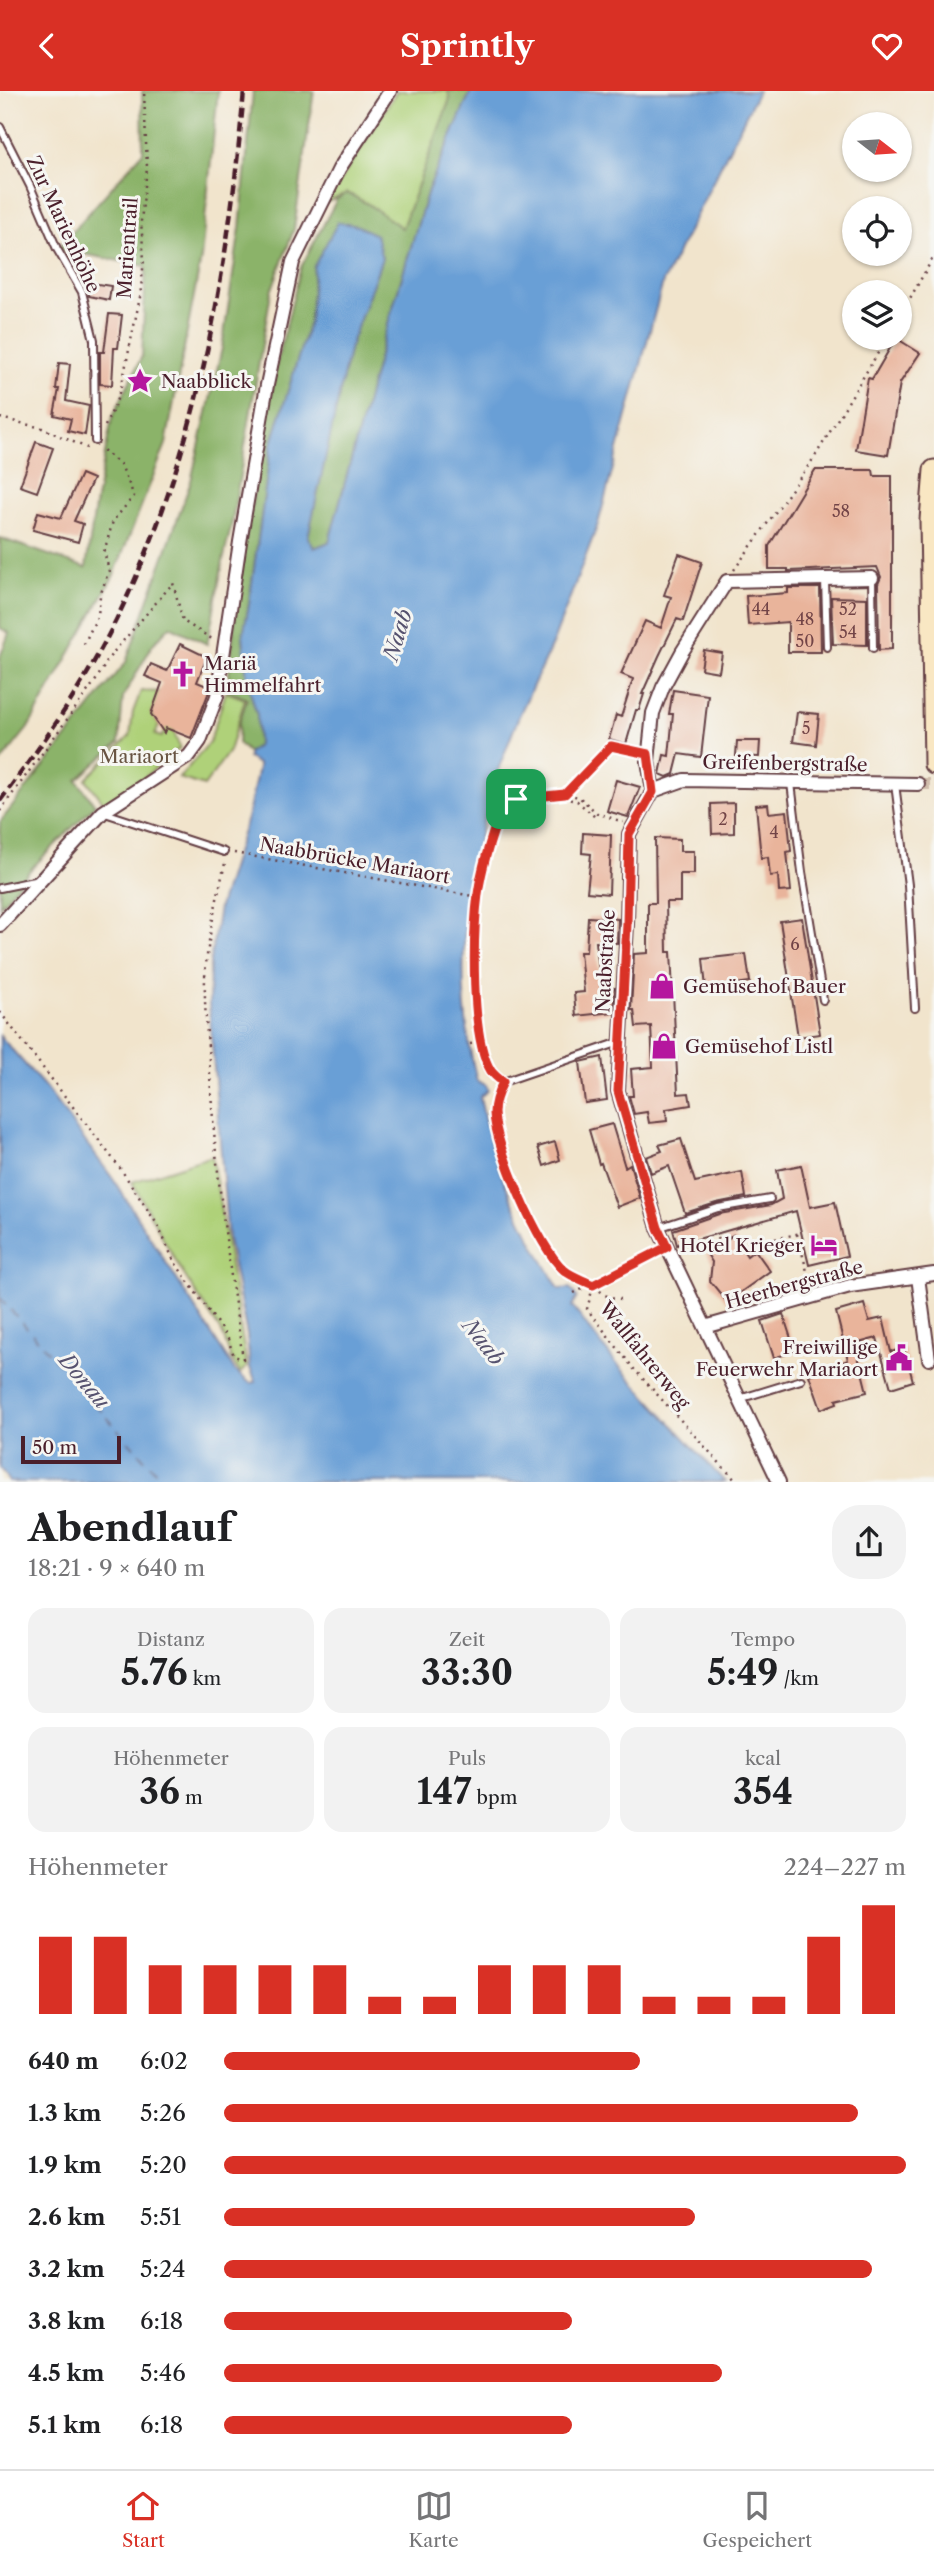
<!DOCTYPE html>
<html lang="de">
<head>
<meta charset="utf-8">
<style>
  :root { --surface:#fff; --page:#f2f2f2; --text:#202124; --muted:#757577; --line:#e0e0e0; --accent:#d93025 }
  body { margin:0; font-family:"Libre Caslon Text",serif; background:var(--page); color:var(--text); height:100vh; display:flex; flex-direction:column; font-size:26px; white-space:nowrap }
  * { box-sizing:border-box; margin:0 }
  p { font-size:23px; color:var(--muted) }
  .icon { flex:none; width:38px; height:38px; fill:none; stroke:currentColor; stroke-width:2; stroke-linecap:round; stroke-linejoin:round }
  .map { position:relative; height:1391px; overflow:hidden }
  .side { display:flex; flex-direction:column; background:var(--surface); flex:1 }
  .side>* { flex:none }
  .needle { width:46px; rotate:107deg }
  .buttons { position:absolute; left:842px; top:21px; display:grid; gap:14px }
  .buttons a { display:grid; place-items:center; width:70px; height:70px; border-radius:50%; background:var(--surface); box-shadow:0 2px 5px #0004; font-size:35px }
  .scale { position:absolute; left:21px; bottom:18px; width:100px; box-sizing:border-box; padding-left:7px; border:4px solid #4a1f2b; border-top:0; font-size:19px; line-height:24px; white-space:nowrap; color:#4a1f2b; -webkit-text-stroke:5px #f6f6f2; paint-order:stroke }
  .pin { position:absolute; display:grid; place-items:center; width:60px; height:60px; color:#fff; margin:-30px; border-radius:14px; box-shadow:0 4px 10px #0006 }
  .round { display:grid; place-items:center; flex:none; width:74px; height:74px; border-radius:28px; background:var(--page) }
  .headline { display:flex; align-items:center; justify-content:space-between; height:119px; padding:0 28px }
  h1 { font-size:38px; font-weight:700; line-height:52px }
  .figures { display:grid; grid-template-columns:repeat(3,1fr); gap:10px; height:119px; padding:7px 28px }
  .figures div { display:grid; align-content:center; border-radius:18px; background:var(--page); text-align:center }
  .figures b { font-size:35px; font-weight:700 }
  .figures small { font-size:19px; font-weight:400 }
  .figures p { font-size:19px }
  .chart { height:196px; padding:14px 28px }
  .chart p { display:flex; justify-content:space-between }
  .chart svg { width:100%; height:126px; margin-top:7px; stroke:var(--accent); stroke-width:6 }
  ul { padding:0 28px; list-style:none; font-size:23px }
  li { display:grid; grid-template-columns:112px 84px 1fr; align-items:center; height:52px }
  li i { height:18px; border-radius:9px; background:var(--accent) }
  header { display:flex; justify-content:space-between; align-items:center; height:91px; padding:0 28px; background:var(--accent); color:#fff; font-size:32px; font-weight:700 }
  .tabs { display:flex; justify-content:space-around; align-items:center; height:98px; border-top:2px solid var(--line); background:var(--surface); font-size:19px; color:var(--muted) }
  .tabs a { display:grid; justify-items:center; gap:4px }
  .tabs .selected { color:var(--accent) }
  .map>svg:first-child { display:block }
  .green { fill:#afd179; stroke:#7c7852; stroke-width:2 }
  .forest { fill:#8bb369; stroke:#6a694a; stroke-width:2 }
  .water { fill:#699fd6; stroke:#5a5f80; stroke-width:2 }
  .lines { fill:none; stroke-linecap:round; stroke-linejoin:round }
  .ferry { stroke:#56526f; stroke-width:2; stroke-dasharray:9 7; stroke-linecap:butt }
  .building { fill:#e9b49b }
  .minor-tunnel { stroke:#d0bdac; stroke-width:12; stroke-dasharray:12 6; stroke-linecap:butt }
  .service-casing { stroke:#633d43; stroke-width:10 }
  .minor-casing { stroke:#633d43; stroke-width:16 }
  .secondary-casing { stroke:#633d43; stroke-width:23 }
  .path { stroke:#633d43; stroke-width:2.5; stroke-dasharray:2 5; stroke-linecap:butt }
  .service { stroke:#fff; stroke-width:6 }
  .minor { stroke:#fff; stroke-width:12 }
  .secondary { stroke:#f9e7c3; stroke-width:19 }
  .rail { stroke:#4a1f2b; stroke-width:4.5; stroke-dasharray:10 5; stroke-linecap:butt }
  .route-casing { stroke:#fff; stroke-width:14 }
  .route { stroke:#d93025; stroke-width:9 }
  .labels { text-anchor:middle; stroke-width:6; stroke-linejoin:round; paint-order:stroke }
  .number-label { font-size:16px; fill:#724447 }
  .street-label { font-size:19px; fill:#4a1f2b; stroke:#f6f6f2 }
  .poi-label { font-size:19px; fill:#4a1f2b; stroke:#f6f6f2; text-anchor:start }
  .park-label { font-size:19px; fill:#685442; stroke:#f6f6f2 }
  .water-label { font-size:21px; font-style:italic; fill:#56526f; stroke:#f6f6f2 }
</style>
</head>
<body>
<header><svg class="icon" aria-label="back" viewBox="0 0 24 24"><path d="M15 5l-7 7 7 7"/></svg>Sprintly<svg class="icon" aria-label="heart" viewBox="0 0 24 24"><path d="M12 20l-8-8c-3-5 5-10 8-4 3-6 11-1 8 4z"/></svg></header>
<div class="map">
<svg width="934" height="1391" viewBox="0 0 934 1391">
  <rect width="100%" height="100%" fill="#f6f6f2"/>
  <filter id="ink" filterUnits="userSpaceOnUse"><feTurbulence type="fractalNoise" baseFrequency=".0143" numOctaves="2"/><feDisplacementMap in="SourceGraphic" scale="14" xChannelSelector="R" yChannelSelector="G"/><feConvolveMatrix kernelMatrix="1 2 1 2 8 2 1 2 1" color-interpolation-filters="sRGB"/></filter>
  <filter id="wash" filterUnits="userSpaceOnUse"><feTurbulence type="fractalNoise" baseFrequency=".00686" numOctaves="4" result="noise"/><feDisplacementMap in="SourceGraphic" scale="28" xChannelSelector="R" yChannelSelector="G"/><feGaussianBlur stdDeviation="1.57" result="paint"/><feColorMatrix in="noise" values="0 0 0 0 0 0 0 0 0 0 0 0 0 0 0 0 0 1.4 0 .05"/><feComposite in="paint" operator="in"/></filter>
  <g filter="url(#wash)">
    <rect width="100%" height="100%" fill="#f1e4cc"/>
    <!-- green -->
    <path class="green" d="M 397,0 L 448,0 L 450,8 L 402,137 L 368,113 L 347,102 L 326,112 Z
      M 141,600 L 160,601 L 151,623 L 159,634 L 155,644 L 162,646 L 165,637 L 172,636 L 180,657 L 144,687 L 104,712 L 86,688 L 130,645 L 133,621 Z
      M 226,601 L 245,608 L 229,660 L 204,695 L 179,687 L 209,652 Z
      M 212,1065 L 247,1276 L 240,1282 L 231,1268 L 223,1244 L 179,1176 L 132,1091 Z"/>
    <!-- forest -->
    <path class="forest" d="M 142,0 L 218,0 L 201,167 L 166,353 L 113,486 L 28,637 L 0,672 L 0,566 L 9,542 L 0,537 L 0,447 L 86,477 L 96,409 L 112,327 L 142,265 L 146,175 L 57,158 L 143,61 Z
      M 253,0 L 314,0 L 294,138 L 271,201 L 231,437 C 220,476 216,514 207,553 L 170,535 L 153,553 L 123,606 L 119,652 L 77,689 L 95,714 L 30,779 L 0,815 L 0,731 L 126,571 L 191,390 L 222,257 L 240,137 Z
      M 448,0 L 471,0 L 428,99 L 384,246 L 329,451 L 314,457 L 308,446 L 349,259 L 382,167 L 314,175 L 310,228 L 271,355 L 249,513 L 243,544 L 247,590 L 257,624 L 258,654 L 248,662 L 238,652 L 239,632 L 247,608 L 227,599 L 242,466 L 277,271 L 301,176 L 337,108 L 347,102 L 368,113 L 402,137 L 450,8 Z"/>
    <!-- water -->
    <path class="water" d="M 471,0 L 758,0 L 663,191 L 598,433 L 553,551 L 519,625 L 493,692 L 493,696 L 501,704 L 499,708 L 489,712 C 462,799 454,901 477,990 L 486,994 L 488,999 L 480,1006 C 492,1075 522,1136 558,1196 L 560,1198 L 570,1197 L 577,1206 L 572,1215 L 615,1271 L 725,1391 L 9,1391 L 0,1377 L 0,945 L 45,996 L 113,1088 L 235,1280 L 250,1292 L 256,1291 L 250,1277 L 247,1244 L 228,1148 L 209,915 L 210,871 L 219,816 L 248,724 L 258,677 L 258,673 L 248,667 L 248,662 L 258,654 L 257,624 L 247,590 L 243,544 L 249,513 L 271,355 L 310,228 L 314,175 L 338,131 L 358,135 L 376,144 L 382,167 L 349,259 L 308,446 L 314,457 L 329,451 L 384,246 L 428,99 Z"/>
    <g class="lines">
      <!-- ferry -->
      <path class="ferry" d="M 0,1207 L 165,1391"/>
    </g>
    <g id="blocks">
      <!-- building -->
      <path class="building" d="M 91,192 L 111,195 L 109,209 L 89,205 Z
        M 109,223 L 122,224 L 118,257 L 114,257 L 112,294 L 100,293 L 100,261 L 104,261 Z
        M 896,247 L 920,262 L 900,292 L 888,364 L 856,359 L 868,287 L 872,288 Z
        M 59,272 L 70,273 L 66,310 L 89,315 L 85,344 L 68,340 L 71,328 L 54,324 L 59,298 L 56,298 Z
        M 36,351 L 53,357 L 37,401 L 20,395 Z
        M 815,379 L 873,379 L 874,385 L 892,385 L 892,558 L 879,559 L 878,493 L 881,486 L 877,476 L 788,480 L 788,478 L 769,478 L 769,455 Z
        M 81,383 L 93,388 L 74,430 L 83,433 L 78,451 L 33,439 L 38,421 L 61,427 Z
        M 679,463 L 702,471 L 683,530 L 677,528 L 659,565 L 642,603 L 644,603 L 639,619 L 636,619 L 626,653 L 609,648 L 616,624 L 621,626 L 633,588 L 621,583 L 645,530 L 661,537 L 671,506 L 664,504 Z
        M 788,497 L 820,497 L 821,561 L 788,561 L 788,531 L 748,534 L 746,505 L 788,502 Z
        M 831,506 L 867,507 L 867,554 L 833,553 Z
        M 180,553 L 207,566 L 197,591 L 209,596 L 208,603 L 191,647 L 166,637 L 164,642 L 151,623 L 162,592 L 145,585 L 151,573 L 167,580 Z
        M 704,559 L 722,562 L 719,581 L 701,578 Z
        M 673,599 L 708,604 L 701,666 L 679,663 L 674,683 L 667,686 L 660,683 L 664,664 L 669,665 L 673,623 L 669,623 Z
        M 797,621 L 819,623 L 816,654 L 793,651 Z
        M 737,650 L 760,650 L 759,666 L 736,665 Z
        M 616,689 L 640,696 L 628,726 L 607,720 Z
        M 734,712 L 734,742 L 712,743 L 711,713 Z
        M 768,713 L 769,722 L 787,720 L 791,760 L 787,761 L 791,800 L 779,801 L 778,784 L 770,785 L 768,766 L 761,767 L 756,714 Z
        M 583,742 L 611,744 L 609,803 L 587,801 L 591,763 L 582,762 Z
        M 655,747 L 680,748 L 680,760 L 694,760 L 694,783 L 680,783 L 680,811 L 666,811 L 667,861 L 671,861 L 678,1003 L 689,1002 L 691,1014 L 666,1018 L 667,1030 L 649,1032 L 647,1021 L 634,1023 L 629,1005 L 633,1005 L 631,978 L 653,976 L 651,935 L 636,936 L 634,919 L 631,919 L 634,863 L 648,862 L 648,812 L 656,812 Z
        M 588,826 L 618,828 L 617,852 L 596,851 L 601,899 L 615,897 L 613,921 L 576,925 L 574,902 L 584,901 L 580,861 L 586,861 Z
        M 802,827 L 820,943 L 798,946 L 780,830 Z
        M 746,863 L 750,891 L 706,897 L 703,868 Z
        M 602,966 L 607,1009 L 585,1012 L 580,971 Z
        M 612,1033 L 625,1076 L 630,1073 L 640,1107 L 617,1116 L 601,1072 L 599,1073 L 589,1039 Z
        M 681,1048 L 695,1091 L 742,1081 L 746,1106 L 716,1112 L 685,1122 L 669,1075 L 651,1082 L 646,1066 L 662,1060 L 659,1054 Z
        M 555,1051 L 560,1069 L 544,1075 L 538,1056 Z
        M 801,1074 L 810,1116 L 835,1111 L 847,1165 L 809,1174 L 796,1120 L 677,1154 L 673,1139 L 719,1123 L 771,1114 L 782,1108 L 777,1079 Z
        M 733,1144 L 747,1165 L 755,1159 L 770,1180 L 727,1211 L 710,1190 L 712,1171 L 707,1163 Z
        M 864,1213 L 869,1230 L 883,1227 L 891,1261 L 904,1257 L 913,1290 L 891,1297 L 877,1247 L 855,1253 L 867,1301 L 836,1309 L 837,1312 L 821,1318 L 809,1284 L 848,1269 L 836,1221 Z
        M 783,1223 L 795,1260 L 774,1267 L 762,1230 Z"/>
    </g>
  </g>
  <g filter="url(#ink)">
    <use href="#blocks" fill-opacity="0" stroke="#633d43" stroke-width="2"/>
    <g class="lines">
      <!-- minor-tunnel -->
      <path class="minor-tunnel" d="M 918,693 L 934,693"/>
      <!-- service casing -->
      <g class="service-casing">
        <path id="service" d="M 0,36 L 30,95 L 57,158 L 82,201 L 94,249 L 95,350
          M 872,487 L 873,557
          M 825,489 L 827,556
          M 791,692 L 802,781 L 823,909
          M 895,693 L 908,794 L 915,917
          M 105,722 L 224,761
          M 0,797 L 39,789
          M 503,991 L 620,951
          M 658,1137 L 718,1117 L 770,1108
          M 739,1308 L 801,1289"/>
      </g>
      <!-- minor casing -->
      <g class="minor-casing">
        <path id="minor" d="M 653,700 L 684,689 L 918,693
          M 0,834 L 103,721 L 189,665 L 200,650 L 217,605 L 240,451 L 267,294 L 293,171 L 339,78 L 390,0
          M 918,1186 L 929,1268
          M 705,1236 L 850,1195 L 934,1183
          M 779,1391 L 658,1137 L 618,1000 L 627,833 L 629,743 L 653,700 L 648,670 L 653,622 L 663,596 L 682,561 L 727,490 L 872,487"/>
      </g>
      <!-- secondary casing -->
      <g class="secondary-casing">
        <path id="secondary" d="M 934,379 L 930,429 L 934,673"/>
      </g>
      <!-- path -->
      <path class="path" d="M 900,225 L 934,165
        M 0,327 L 42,337 L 87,357
        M 105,335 L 115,314 L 122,293 L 140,206 L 144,169 L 141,130 L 147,77 L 144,0
        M 734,479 L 814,367 L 887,247
        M 84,553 L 98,524 L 100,505 L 109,479 L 104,461 L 113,430 L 134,405 L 121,374 L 102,358
        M 565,703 L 611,655 L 635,660
        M 508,717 L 563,707 L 577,710 L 595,726
        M 0,720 L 96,589 L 111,564 L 173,492 L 183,530 L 212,548
        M 234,762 L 478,806 C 475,845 468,958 496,985
        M 478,806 L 488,755 L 501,719 L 507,717 L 516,708 L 565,703 L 579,706 L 597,722 L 623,731
        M 0,921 L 120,1077 L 157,1133 L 174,1170 L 228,1248 L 234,1265 L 243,1268 C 229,1173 215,1078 210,983 C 208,951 204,919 205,887 C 207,848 217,809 225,772
        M 470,953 L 480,952
        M 499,999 C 482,1035 535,1150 563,1177 C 571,1186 585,1188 595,1196 C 600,1199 603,1204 608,1205 C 613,1207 619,1208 624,1208
        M 797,1143 L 807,1180
        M 717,1147 L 720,1153
        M 775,1148 L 801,1142
        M 593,1196 L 587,1218 L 634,1278 L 737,1391
        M 574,1202 L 655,1162"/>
      <!-- service -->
      <use href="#service" class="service"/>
      <!-- minor -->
      <use href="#minor" class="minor"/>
      <!-- secondary -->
      <use href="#secondary" class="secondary"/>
      <!-- rail -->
      <path class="rail" d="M 0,710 C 28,672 57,633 81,593 C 189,414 226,205 244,0"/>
    </g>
  </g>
  <g class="lines" filter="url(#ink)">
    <!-- route casing -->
    <g class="route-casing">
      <path id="route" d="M 611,655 L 648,663 L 653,701 L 629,743 L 627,833 L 618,1000 L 658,1137 L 667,1156 L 593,1194 C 584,1189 572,1186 564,1179 C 539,1158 495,1056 494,1022 C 494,1011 498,1001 503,991 C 499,988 494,984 491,980 C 470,947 473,842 478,803 C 482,774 491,746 501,719 L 507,717 L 516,708 L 565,703 Z"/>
    </g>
    <!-- route -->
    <use href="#route" class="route"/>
  </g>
  <!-- icons -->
  <defs>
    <g id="sight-bare" transform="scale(2.1)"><path d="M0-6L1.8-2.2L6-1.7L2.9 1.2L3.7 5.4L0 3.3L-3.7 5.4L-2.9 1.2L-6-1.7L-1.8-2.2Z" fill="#b5179e" stroke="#f6f6f2" stroke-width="2.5" paint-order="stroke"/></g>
    <g id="church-bare" transform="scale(2.1)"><path d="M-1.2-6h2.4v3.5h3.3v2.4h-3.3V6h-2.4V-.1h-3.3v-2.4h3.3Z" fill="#b5179e" stroke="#f6f6f2" stroke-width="2.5" paint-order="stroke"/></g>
    <g id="shop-bare" transform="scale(2.1)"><path d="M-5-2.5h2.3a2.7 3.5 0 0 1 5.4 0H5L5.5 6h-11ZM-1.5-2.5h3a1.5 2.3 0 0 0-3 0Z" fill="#b5179e" stroke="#f6f6f2" stroke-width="2.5" paint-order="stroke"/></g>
    <g id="hotel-bare" transform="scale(2.1)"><path d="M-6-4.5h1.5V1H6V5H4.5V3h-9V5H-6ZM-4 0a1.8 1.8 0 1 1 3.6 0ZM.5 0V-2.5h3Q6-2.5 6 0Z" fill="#b5179e" stroke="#f6f6f2" stroke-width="2.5" paint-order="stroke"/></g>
    <g id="civic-bare" transform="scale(2.1)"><path d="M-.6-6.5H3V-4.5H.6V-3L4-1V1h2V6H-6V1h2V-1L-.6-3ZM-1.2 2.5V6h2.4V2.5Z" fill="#b5179e" stroke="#f6f6f2" stroke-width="2.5" paint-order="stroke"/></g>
  </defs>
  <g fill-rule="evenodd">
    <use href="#sight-bare" x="140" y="290"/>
    <use href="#church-bare" x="183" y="583"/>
    <use href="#shop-bare" x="662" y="895"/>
    <use href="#shop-bare" x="664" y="955"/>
    <use href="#hotel-bare" x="824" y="1154"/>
    <use href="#civic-bare" x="899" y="1267"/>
  </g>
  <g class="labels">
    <!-- number labels -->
    <g class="number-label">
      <text x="841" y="426">58</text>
      <text x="761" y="524">44</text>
      <text x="848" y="524">52</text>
      <text x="805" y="534">48</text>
      <text x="848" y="547">54</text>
      <text x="805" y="556">50</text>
      <text x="806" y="643">5</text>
      <text x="723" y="734">2</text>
      <text x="774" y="747">4</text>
      <text x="795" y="859">6</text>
    </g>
    <!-- street labels -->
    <g class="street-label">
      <text transform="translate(64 133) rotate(65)" y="7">Zur Marienhöhe</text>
      <text transform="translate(127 157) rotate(-86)" y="7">Marientrail</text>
      <text transform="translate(785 672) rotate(1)" y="7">Greifenbergstraße</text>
      <text transform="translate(355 769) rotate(10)" y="7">Naabbrücke Mariaort</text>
      <text transform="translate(605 870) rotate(-87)" y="7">Naabstraße</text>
      <text transform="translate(794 1193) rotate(-15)" y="7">Heerbergstraße</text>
      <text transform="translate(645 1264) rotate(51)" y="7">Wallfahrerweg</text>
    </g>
    <!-- poi labels -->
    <g class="poi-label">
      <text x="161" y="297">Naabblick</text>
      <text x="204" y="579">Mariä<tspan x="204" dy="22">Himmelfahrt</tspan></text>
      <text x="683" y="902">Gemüsehof Bauer</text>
      <text x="685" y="962">Gemüsehof Listl</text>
      <text x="803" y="1161" text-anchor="end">Hotel Krieger</text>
      <text x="878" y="1263" text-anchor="end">Freiwillige<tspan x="878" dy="22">Feuerwehr Mariaort</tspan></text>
    </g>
    <!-- park labels -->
    <g class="park-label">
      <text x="139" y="672">Mariaort</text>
    </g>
    <!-- water labels -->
    <g class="water-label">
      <text transform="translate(398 544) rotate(-73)" y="7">Naab</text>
      <text transform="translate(483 1251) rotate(52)" y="7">Naab</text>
      <text transform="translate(84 1290) rotate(50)" y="7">Donau</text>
    </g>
  </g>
</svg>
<div class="buttons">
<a><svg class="needle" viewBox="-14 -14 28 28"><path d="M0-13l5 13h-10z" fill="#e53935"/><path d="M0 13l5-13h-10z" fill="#757577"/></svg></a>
<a><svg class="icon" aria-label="locate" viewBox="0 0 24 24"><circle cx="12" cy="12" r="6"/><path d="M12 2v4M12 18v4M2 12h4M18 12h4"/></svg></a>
<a><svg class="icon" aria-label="layers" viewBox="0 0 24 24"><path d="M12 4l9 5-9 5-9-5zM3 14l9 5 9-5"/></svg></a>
</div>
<div class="scale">50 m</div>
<div class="pin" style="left:516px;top:708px;background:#1e9e55"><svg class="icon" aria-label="arrive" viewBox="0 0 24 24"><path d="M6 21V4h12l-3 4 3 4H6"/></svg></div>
</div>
<section class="side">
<div class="headline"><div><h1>Abendlauf</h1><p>18:21 · 9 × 640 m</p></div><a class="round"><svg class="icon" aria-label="share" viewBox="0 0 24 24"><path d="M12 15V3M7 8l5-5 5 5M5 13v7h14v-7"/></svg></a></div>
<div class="figures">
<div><p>Distanz</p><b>5.76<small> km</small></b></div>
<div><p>Zeit</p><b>33:30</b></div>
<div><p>Tempo</p><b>5:49<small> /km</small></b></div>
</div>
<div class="figures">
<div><p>Höhenmeter</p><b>36<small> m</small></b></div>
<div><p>Puls</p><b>147<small> bpm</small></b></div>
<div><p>kcal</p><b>354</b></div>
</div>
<div class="chart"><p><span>Höhenmeter</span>224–227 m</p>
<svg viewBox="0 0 160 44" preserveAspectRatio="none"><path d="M5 44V17M15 44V17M25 44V27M35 44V27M45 44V27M55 44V27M65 44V38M75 44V38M85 44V27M95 44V27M105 44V27M115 44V38M125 44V38M135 44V38M145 44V17M155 44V6"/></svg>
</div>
<ul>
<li><b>640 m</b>6:02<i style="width:61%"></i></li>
<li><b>1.3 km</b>5:26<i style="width:93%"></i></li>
<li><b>1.9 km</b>5:20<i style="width:100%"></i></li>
<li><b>2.6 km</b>5:51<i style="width:69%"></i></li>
<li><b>3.2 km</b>5:24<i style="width:95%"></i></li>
<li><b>3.8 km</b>6:18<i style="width:51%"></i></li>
<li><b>4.5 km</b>5:46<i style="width:73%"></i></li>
<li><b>5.1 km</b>6:18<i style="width:51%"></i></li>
</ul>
</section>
<nav class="tabs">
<a class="selected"><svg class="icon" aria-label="home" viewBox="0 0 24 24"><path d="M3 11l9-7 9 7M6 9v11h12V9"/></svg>Start</a>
<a><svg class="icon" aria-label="map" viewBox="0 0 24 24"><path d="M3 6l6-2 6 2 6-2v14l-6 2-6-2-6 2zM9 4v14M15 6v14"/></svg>Karte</a>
<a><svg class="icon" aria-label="saved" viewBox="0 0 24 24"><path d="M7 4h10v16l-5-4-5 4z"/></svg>Gespeichert</a>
</nav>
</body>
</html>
